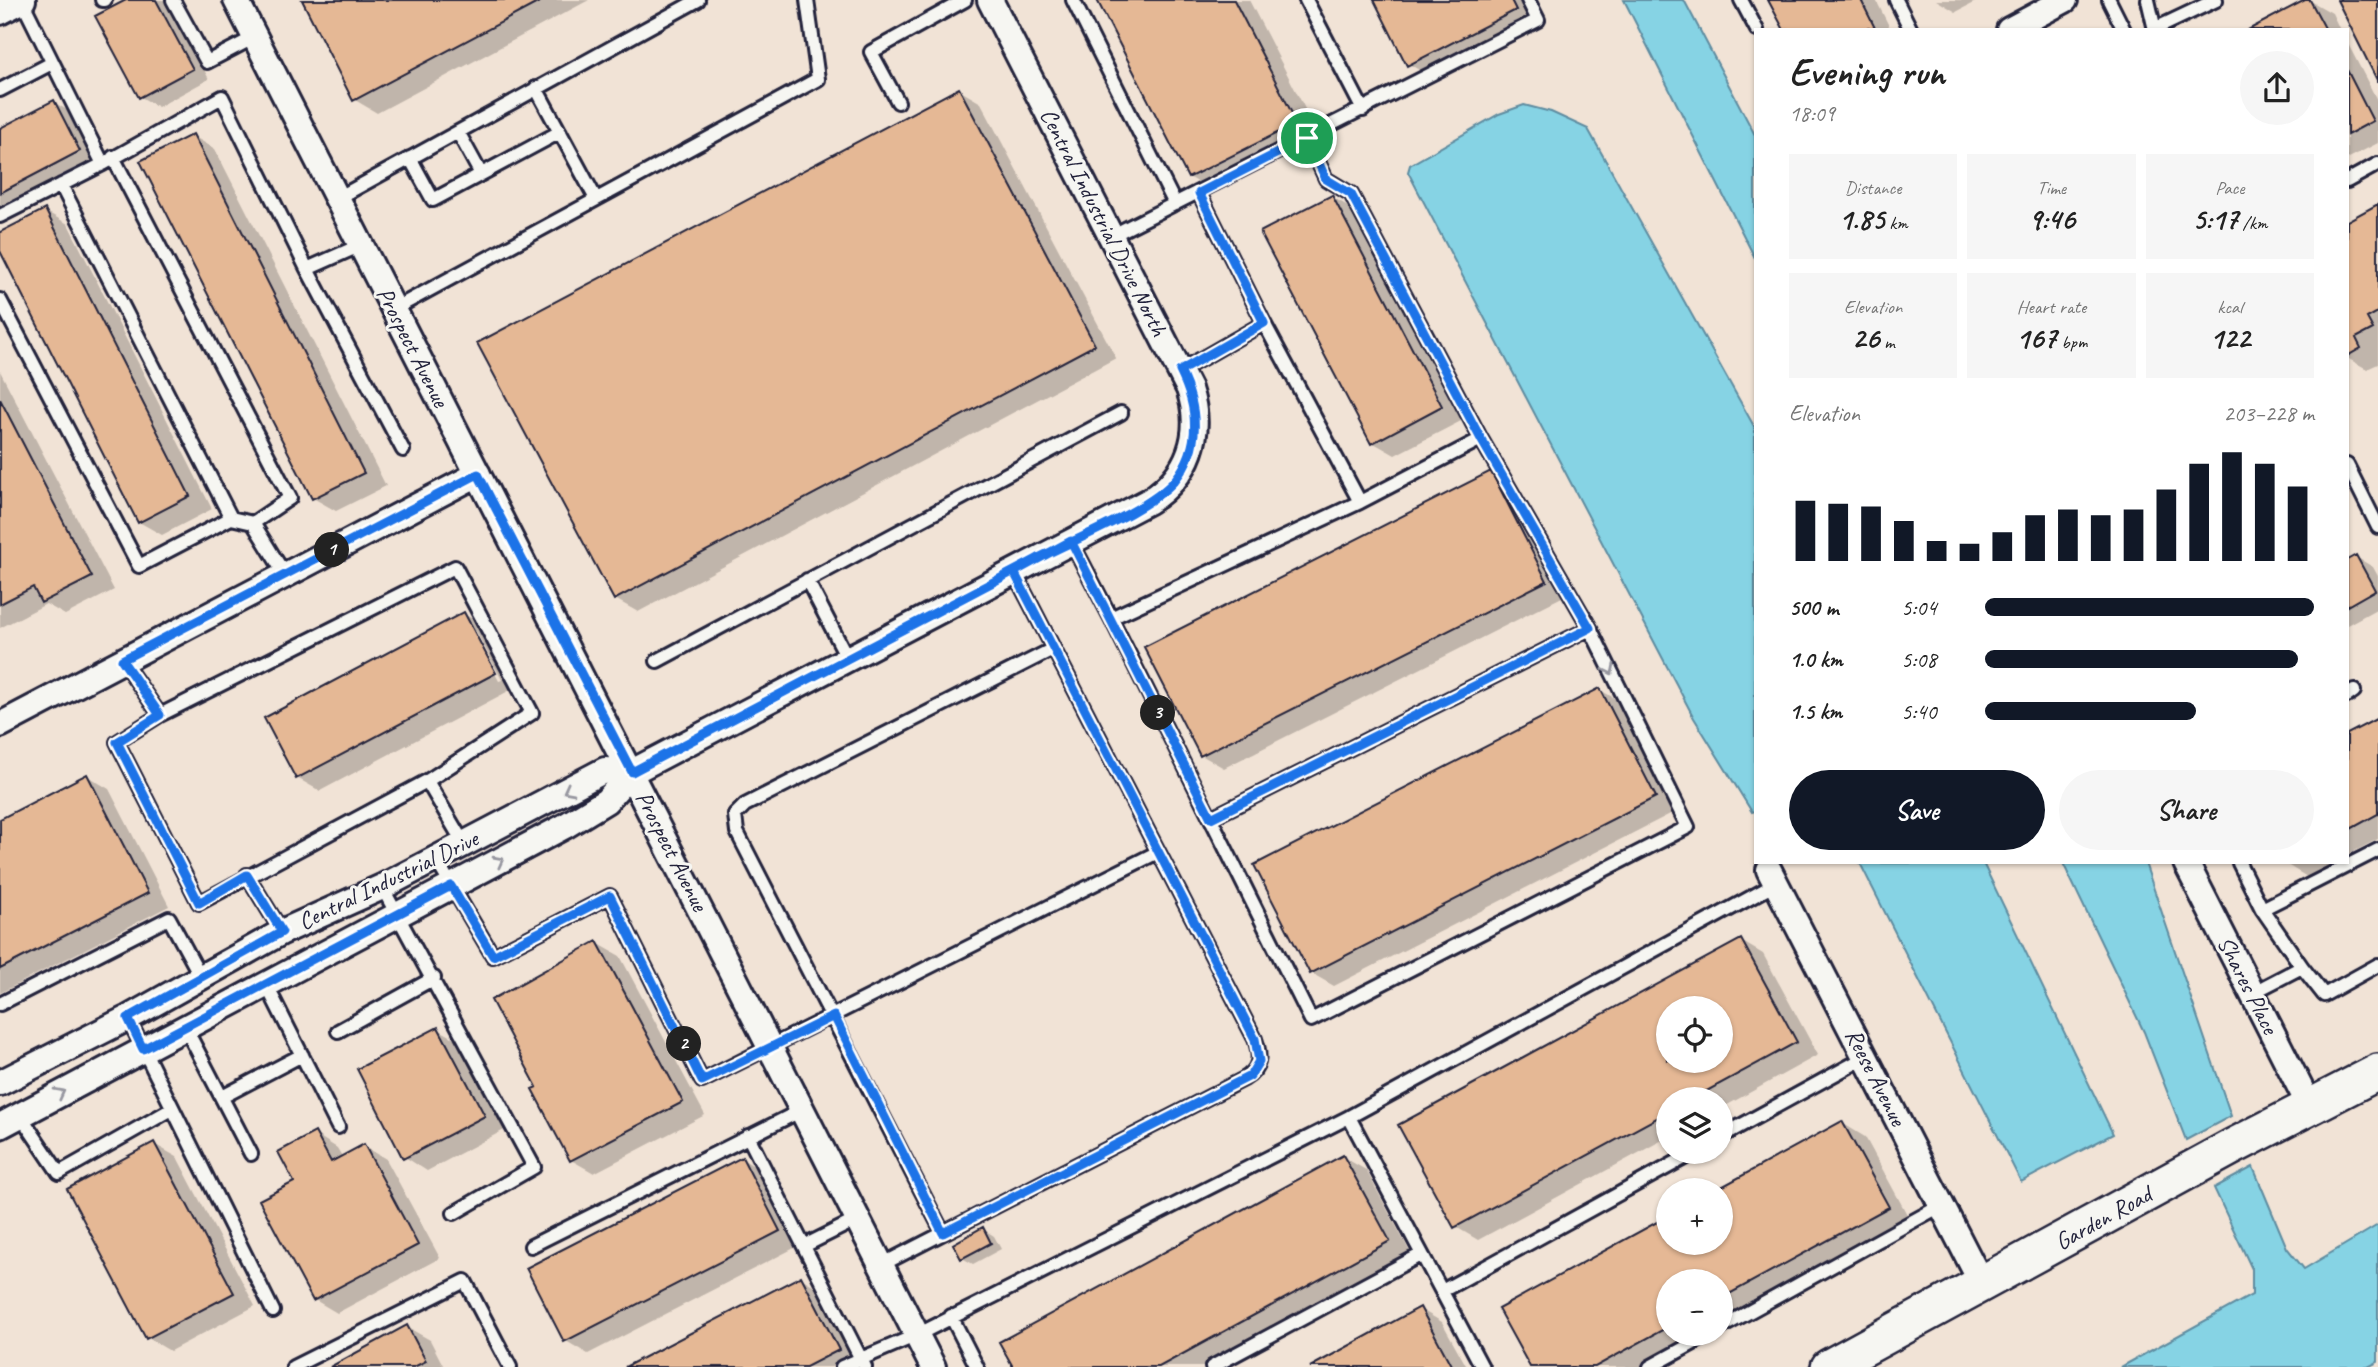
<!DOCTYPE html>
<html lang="en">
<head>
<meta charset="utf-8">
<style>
  :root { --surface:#fff; --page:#f6f6f6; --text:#222; --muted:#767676; --accent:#111827 }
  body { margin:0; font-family:Caveat,sans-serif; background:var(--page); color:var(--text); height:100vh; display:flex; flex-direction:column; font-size:26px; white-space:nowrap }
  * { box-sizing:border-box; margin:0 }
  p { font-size:23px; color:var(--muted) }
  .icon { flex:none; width:38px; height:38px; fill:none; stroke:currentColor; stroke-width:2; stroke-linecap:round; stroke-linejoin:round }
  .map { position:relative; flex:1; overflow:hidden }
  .details { position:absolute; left:1754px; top:28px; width:595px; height:836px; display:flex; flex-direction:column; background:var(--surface); border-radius:0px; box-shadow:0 2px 5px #0004 }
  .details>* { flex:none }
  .controls { position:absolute; left:1656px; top:996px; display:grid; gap:14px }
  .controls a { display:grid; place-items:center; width:77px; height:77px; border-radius:50%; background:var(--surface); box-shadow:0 2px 5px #0004; font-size:35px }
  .pin { position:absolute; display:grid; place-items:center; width:60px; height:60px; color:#fff; margin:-30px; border:4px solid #fff; border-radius:50%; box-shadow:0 2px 7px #0007 }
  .km { position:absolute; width:35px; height:35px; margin:-18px; border-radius:50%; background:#222; color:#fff; font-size:19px; line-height:35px; text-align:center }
  .round { display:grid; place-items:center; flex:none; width:74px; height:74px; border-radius:37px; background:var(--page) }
  .overview { display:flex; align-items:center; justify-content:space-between; height:119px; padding:0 35px }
  h1 { font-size:38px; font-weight:600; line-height:52px }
  .metrics { display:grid; grid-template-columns:repeat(3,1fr); gap:10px; height:119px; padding:7px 35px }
  .metrics div { display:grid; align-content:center; border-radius:0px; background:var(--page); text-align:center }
  .metrics b { font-size:30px; font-weight:600 }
  .metrics small { font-size:19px; font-weight:400 }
  .metrics p { font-size:19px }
  .chart { height:196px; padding:14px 35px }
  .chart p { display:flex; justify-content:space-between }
  .chart svg { width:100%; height:126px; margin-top:7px; stroke:var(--accent); stroke-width:6 }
  .button { display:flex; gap:14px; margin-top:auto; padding:14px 35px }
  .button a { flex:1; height:80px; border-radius:42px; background:var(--accent); color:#fff; font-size:28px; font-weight:600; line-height:80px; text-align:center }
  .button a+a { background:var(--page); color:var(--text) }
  ul { padding:0 35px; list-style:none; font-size:23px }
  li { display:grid; grid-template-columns:112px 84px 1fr; align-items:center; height:52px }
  li i { height:18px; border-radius:9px; background:var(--accent) }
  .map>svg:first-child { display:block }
  .water { fill:#86d3e4; stroke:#5e8ca0; stroke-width:2 }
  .shadow { fill:#0003; fill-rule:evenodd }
  .building { fill:#e5b895; stroke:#22223b; stroke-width:2; fill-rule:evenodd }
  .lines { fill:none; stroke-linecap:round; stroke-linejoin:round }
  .lane-casing { stroke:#22223b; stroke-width:18 }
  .street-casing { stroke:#22223b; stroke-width:30 }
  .secondary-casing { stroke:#22223b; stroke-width:40 }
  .lane { stroke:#f6f6f2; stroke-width:12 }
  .street { stroke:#f6f6f2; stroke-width:24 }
  .secondary { stroke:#f6f6f2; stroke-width:35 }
  .oneway { stroke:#9797a0 }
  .route-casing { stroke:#fff; stroke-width:14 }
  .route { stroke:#1a73e8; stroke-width:9 }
  .labels { text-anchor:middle; stroke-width:6; stroke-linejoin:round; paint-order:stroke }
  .street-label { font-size:24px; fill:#22223b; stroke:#f6f6f2 }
</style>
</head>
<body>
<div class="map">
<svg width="2378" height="1367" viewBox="0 0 2378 1367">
  <rect width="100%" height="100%" fill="#f1e3d6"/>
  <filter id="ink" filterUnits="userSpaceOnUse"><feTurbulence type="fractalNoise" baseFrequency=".0143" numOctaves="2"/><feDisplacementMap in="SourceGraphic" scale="14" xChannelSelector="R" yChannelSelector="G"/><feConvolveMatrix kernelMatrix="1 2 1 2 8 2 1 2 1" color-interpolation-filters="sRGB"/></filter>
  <g filter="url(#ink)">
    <!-- water -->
    <path class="water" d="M 1624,0 L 1684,0 L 1755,135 L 1755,258 Z
      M 1524,105 L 1551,112 L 1588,129 L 1755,428 L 1755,811 L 1752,812 L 1694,718 L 1408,172 L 1410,165 L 1499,114 Z
      M 1860,863 L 1983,863 L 2113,1134 L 2021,1182 Z
      M 2063,863 L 2145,863 L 2231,1116 L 2186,1140 L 2144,1032 Z
      M 2253,1167 L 2287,1248 L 2304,1269 L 2378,1225 L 2378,1362 L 2368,1367 L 2121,1367 L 2252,1295 L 2252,1269 L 2214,1188 Z"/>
    <!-- shadow -->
    <path class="shadow" d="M 129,0 L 166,0 L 209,79 L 158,107 L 141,97 Z
      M 306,0 L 589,0 L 377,113 L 355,100 L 302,2 Z
      M 1099,0 L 1249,0 L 1319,136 L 1212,190 L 1189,177 Z
      M 1376,0 L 1526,0 L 1538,23 L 1431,77 L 1409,64 Z
      M 1770,0 L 1876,0 L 1891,30 L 1786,30 Z
      M 1936,0 L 1979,0 L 1956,12 Z
      M 2309,0 L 2332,13 L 2340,30 L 2252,30 Z
      M 2347,42 L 2378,102 L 2378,143 L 2347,159 Z
      M 959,90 L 981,103 L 1116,358 L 638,612 L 615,599 Z
      M 53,102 L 76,115 L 102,165 L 0,217 L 0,130 Z
      M 193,136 L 215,149 L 386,486 L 336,511 L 313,498 Z
      M 1332,197 L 1355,210 L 1463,420 L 1395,455 L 1372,442 Z
      M 2378,206 L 2378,364 L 2367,369 L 2347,358 L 2347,223 Z
      M 45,211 L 68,224 L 212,509 L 162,535 L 139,522 L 0,247 L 0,234 Z
      M 0,371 L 114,590 L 65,615 L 46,604 L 0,628 Z
      M 1490,473 L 1513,486 L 1568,594 L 1224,768 L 1201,755 Z
      M 2356,557 L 2373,567 L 2378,576 L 2378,608 L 2347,625 L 2347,562 Z
      M 464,614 L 486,627 L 518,686 L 320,791 L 297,778 ZM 472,631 L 476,631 L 502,680 L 499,681 Z
      M 1600,690 L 1623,703 L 1678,810 L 1334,986 L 1311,973 Z
      M 2378,720 L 2378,839 L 2347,855 L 2347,736 Z
      M 87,776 L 109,789 L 169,906 L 0,993 L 0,820 Z
      M 2284,863 L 2333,863 L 2307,877 Z
      M 1741,941 L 1763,954 L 1818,1055 L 1720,1109 L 1720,1099 L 1668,1099 L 1668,1137 L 1478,1240 L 1456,1227 L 1401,1126 ZM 1668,1008 L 1720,1008 L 1720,1060 L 1668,1060 Z
      M 597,943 L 620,956 L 705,1115 L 594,1173 L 571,1160 L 539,1088 Z
      M 438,1029 L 461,1042 L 506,1129 L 427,1171 L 405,1157 Z
      M 1842,1123 L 1865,1137 L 1910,1220 L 1720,1324 L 1720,1281 L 1668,1281 L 1668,1334 L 1702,1334 L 1641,1367 L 1532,1367 L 1668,1242 L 1720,1242 L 1720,1190 Z
      M 315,1134 L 337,1148 L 343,1158 L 364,1146 L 386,1159 L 440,1258 L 337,1313 L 315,1300 L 296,1183 Z
      M 154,1144 L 177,1157 L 255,1306 L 170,1351 L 148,1338 Z
      M 1343,1157 L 1366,1170 L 1411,1254 L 1204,1367 L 1015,1367 Z
      M 742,1159 L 764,1172 L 802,1244 L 588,1354 L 566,1341 Z
      M 983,1229 L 994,1236 L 1001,1249 L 973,1264 L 962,1258 Z
      M 801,1278 L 823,1291 L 861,1363 L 853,1367 L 629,1367 Z
      M 1420,1309 L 1442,1322 L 1467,1367 L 1314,1367 Z
      M 407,1327 L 430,1340 L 444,1367 L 333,1367 Z"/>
    <!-- building -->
    <path class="building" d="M 126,0 L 156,0 L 193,69 L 139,98 L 95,16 Z
      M 302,0 L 543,0 L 353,101 Z
      M 1097,0 L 1234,0 L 1297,123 L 1188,178 Z
      M 1374,0 L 1511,0 L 1516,10 L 1407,66 Z
      M 1768,0 L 1861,0 L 1875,28 L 1784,30 Z
      M 2305,0 L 2310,0 L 2326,30 L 2248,30 Z
      M 2337,0 L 2378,0 L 2378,82 Z
      M 2347,70 L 2373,121 L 2347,135 Z
      M 959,88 L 1095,345 L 614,600 L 477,343 Z
      M 54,100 L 80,151 L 0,193 L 0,128 Z
      M 193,134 L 364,473 L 312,499 L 140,161 Z
      M 1332,195 L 1442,406 L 1371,444 L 1260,232 Z
      M 2378,204 L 2378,312 L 2367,318 L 2373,329 L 2356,338 L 2361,348 L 2347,356 L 2347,221 Z
      M 45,209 L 190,496 L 138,523 L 0,251 L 0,232 Z
      M 0,399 L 92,577 L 41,603 L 33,587 L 0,604 Z
      M 1491,471 L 1547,581 L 1200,756 L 1144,647 Z
      M 2356,555 L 2375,590 L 2347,606 L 2347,560 Z
      M 464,612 L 496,673 L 296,779 L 264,718 Z
      M 1600,688 L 1656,797 L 1310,974 L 1254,865 Z
      M 2378,718 L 2378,814 L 2347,831 L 2347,734 Z
      M 87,774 L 148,893 L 0,969 L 0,819 Z
      M 1741,939 L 1797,1042 L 1692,1099 L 1668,1099 L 1668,1112 L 1454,1228 L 1398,1125 ZM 1668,1008 L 1720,1008 L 1720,1060 L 1668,1060 Z
      M 597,941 L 683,1102 L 570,1161 L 532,1089 L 537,1087 L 491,1000 Z
      M 438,1027 L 485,1116 L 403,1159 L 357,1069 Z
      M 1842,1121 L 1889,1207 L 1720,1299 L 1720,1281 L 1668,1281 L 1668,1327 L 1595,1367 L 1530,1367 L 1498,1309 L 1668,1216 L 1668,1242 L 1720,1242 L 1720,1190 L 1716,1190 Z
      M 315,1132 L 331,1162 L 364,1144 L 418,1245 L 313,1301 L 259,1200 L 294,1182 L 278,1152 Z
      M 154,1142 L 234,1293 L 146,1339 L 67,1189 Z
      M 1343,1155 L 1390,1241 L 1159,1367 L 1013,1367 L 999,1342 Z
      M 742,1157 L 780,1231 L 564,1342 L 526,1268 Z
      M 983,1227 L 991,1243 L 961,1259 L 953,1244 Z
      M 801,1276 L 839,1350 L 806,1367 L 625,1367 Z
      M 1420,1307 L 1452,1367 L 1310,1367 Z
      M 407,1325 L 426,1361 L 414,1367 L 330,1367 Z"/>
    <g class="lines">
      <!-- lane casing -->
      <g class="lane-casing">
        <path id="lane" d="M 102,0 L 105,0
          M 173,0 L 207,62 L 255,37
          M 1073,0 L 1175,204
          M 1306,0 L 1363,110
          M 1741,0 L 1757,30
          M 1896,0 L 1911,30
          M 2109,0 L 2124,30
          M 2148,0 L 2155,30
          M 22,1 L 103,164
          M 2155,29 L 2216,0
          M 536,88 L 596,199
          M 0,90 L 52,63
          M 898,102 L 871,52 L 965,0
          M 458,132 L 481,174
          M 113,157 L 290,498 L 253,523
          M 410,158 L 433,200 L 560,132
          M 2347,181 L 2378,164
          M 61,185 L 231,518
          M 338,198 L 698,0
          M 0,216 L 103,164 L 222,97 L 307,269 L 361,245
          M 1111,236 L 1538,20 L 1528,0
          M 307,269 L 403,450
          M 0,300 L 139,566 L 231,518 L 253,523 L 285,575
          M 394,309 L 818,79 L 807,0
          M 1264,323 L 1360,502 L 1481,439
          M 1180,371 L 1264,323 L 1199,193
          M 2347,465 L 2378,527
          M 1071,541 L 1111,618 L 1360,502
          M 807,580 L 848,659
          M 1111,618 L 1311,1020 L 1688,827 L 1590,628 L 1481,439 L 1351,194 L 1326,179 L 1307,138
          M 122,660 L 160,715 L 455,567 L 532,713 L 427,781 L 464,844
          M 657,661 L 1121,413
          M 2347,696 L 2354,691
          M 160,715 L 117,742 L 199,903 L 427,781
          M 1211,818 L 1590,628
          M 435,858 L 493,956 L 610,896 L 702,1081 L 1158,852
          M 2239,863 L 2262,909 L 2378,850
          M 247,875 L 282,932
          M 382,887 L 534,1167 L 454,1213
          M 2262,909 L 2302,967
          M 266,984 L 338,1127
          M 2252,993 L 2302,967 L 2324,995 L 2378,965
          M 0,1004 L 169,918 L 201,977
          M 128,1018 L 273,1311
          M 185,1027 L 251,1154
          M 338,1031 L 434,978
          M 222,1097 L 302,1055
          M 20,1115 L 59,1173 L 172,1109
          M 1349,1117 L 1770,887 L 1779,890
          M 748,1136 L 865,1367
          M 1720,1137 L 1866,1057
          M 943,1233 L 737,832 L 735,815 L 745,805 L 1053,649
          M 531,1246 L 802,1110
          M 804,1246 L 858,1219
          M 881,1265 L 1244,1079 C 1261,1069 1261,1056 1255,1039 L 1014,572
          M 1442,1291 L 1695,1152
          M 951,1316 L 977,1367
          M 1720,1328 L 1942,1205
          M 293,1367 L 465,1281 L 510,1367
          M 842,1367 L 917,1335 L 1349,1117 L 1482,1367
          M 1212,1367 L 1422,1254
          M 1650,1367 L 1710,1334"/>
      </g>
      <!-- street casing -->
      <g class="street-casing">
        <path id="street" d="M 236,0 L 933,1367
          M 0,12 L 23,0
          M 2009,30 L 2065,0
          M 0,725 L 478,474
          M 2186,863 L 2310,1107
          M 1769,870 L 1982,1284
          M 0,1083 L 128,1018 L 282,932 L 382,887 L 605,770 L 632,772
          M 0,1126 L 565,826 L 606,801 L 632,772 L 1149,501 C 1189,475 1204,434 1189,389 L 990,0"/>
      </g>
      <!-- secondary casing -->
      <g class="secondary-casing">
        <path id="secondary" d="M 1829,1367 L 2232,1147 L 2378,1072"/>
      </g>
      <!-- lane -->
      <use href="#lane" class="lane"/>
      <!-- street -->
      <use href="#street" class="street"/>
      <!-- secondary -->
      <use href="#secondary" class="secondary"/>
    </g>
    <!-- one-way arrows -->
    <defs><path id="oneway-chevron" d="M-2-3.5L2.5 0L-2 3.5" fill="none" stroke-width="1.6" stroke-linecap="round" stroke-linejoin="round" transform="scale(1.75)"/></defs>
    <g class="oneway">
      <use href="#oneway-chevron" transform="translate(1610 670) rotate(64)"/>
      <use href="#oneway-chevron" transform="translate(568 790) rotate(152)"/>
      <use href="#oneway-chevron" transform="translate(499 861) rotate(-28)"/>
      <use href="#oneway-chevron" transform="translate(60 1093) rotate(-28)"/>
    </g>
  </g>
  <g class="lines" filter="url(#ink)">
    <!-- route casing -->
    <g class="route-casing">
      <path id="route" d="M 1307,138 L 1199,193 L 1264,323 L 1180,371 C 1198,407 1202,446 1175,480 C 1151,509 1073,540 1037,559 C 902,631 767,702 632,772 L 478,474 L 122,660 L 160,715 L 117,742 L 199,903 L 247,875 L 282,932 L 128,1018 L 143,1049 L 451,886 L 493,956 L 610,896 L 702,1081 L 834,1016 L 943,1233 L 1250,1076 L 1259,1061 L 1255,1039 L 1014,572 L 1071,541 L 1211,818 L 1590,628 L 1481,439 L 1351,194 L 1326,179 L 1307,138"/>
    </g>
    <!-- route -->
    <use href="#route" class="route"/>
  </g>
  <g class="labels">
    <!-- street labels -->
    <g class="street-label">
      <text transform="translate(1104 222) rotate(63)" y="8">Central Industrial Drive North</text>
      <text transform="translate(413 347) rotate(63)" y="8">Prospect Avenue</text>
      <text transform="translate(672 851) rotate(63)" y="8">Prospect Avenue</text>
      <text transform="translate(388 880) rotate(-26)" y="8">Central Industrial Drive</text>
      <text transform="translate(2248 985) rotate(63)" y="8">Shares Place</text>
      <text transform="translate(1876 1077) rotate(63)" y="8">Reese Avenue</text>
      <text transform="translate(2103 1218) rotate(-29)" y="8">Garden Road</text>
    </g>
  </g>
</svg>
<div class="controls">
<a><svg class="icon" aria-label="locate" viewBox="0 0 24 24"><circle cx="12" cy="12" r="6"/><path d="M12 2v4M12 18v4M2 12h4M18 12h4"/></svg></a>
<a><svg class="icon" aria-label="layers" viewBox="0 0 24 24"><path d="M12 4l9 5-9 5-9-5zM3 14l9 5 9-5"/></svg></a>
<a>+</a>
<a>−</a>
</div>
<div class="pin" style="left:1307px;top:138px;background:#1e9e55"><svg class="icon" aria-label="arrive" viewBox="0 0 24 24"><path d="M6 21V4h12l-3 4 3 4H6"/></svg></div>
<b class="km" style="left:332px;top:550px">1</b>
<b class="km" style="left:684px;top:1044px">2</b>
<b class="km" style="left:1158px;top:713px">3</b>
<section class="details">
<div class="overview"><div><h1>Evening run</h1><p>18:09</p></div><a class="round"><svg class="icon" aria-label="share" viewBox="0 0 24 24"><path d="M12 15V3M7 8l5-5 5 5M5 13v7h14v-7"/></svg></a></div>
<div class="metrics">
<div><p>Distance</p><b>1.85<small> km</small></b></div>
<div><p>Time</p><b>9:46</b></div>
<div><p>Pace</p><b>5:17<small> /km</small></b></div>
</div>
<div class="metrics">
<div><p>Elevation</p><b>26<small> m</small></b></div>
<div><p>Heart rate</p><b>167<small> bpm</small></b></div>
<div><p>kcal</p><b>122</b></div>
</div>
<div class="chart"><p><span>Elevation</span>203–228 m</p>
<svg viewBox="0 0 160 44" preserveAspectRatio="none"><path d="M5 44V23M15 44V24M25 44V25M35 44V30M45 44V37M55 44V38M65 44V34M75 44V28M85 44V26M95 44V28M105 44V26M115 44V19M125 44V10M135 44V6M145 44V10M155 44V18"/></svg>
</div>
<ul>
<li><b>500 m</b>5:04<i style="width:100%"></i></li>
<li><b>1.0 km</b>5:08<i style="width:95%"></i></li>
<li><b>1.5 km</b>5:40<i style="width:64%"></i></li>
</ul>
<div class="button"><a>Save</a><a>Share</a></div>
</section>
</div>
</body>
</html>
